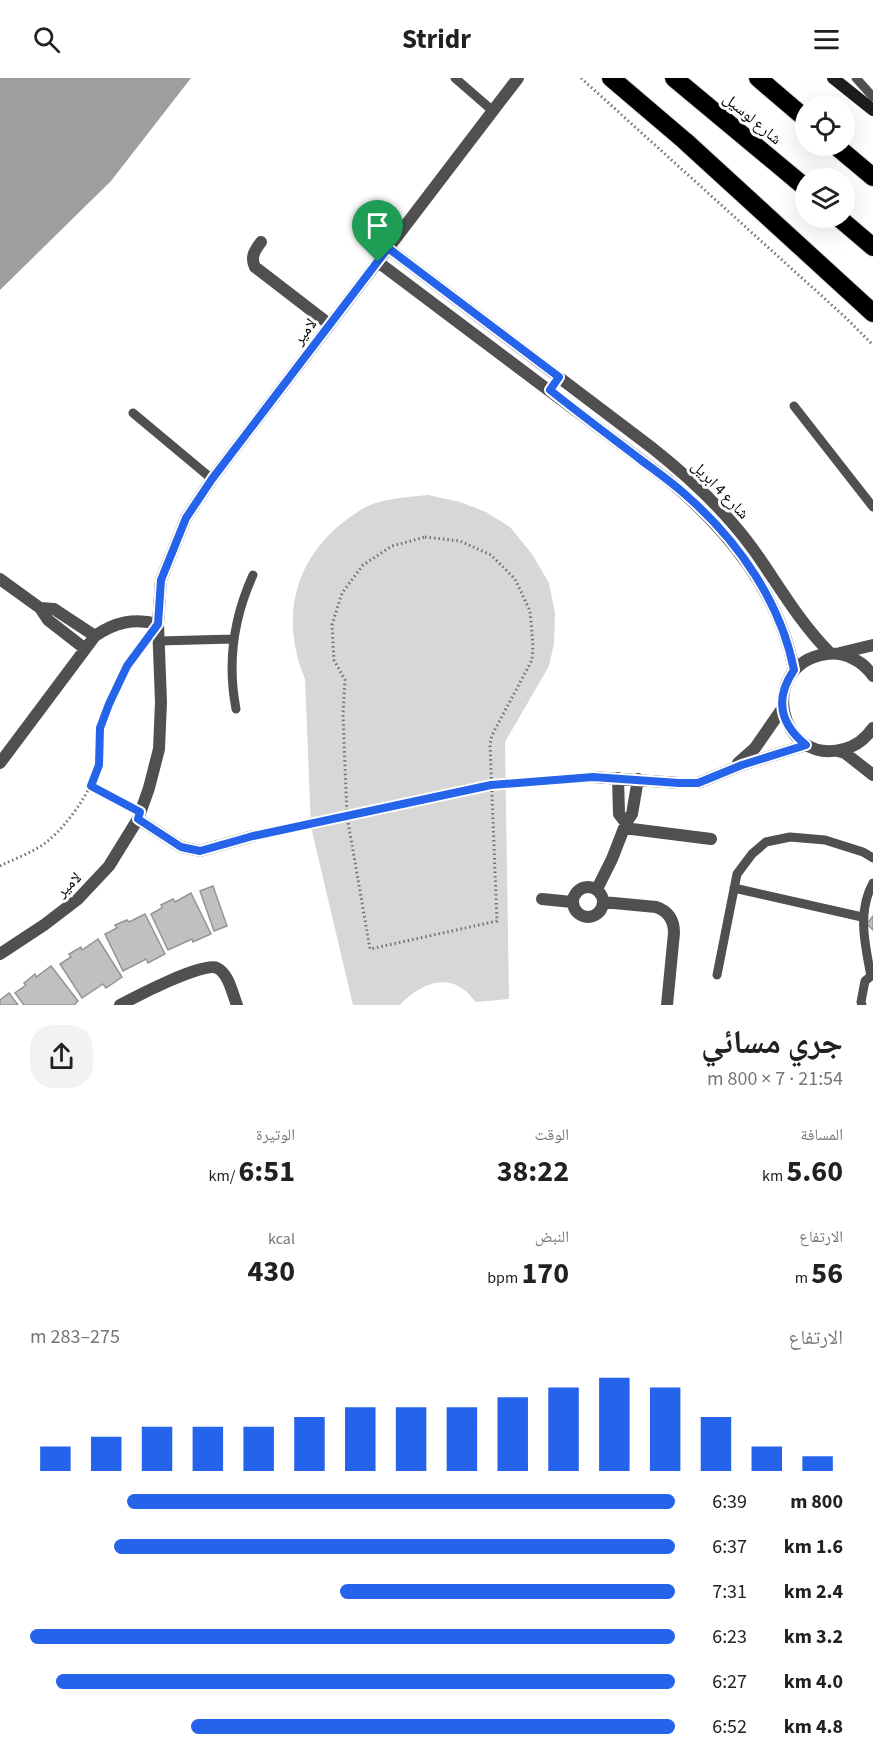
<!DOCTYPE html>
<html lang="ar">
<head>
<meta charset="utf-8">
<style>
  :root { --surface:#fff; --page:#f2f2f2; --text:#202124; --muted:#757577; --accent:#2563eb }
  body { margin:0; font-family:"Source Sans 3","Noto Naskh Arabic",sans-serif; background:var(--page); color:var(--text); direction:rtl; height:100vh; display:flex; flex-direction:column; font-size:22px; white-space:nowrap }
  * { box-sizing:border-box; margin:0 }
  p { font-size:20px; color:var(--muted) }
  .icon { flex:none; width:33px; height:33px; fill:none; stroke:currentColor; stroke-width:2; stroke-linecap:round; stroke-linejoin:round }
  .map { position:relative; height:927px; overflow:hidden; direction:ltr }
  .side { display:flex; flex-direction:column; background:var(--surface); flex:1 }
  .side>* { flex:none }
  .controls { position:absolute; left:795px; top:18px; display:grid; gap:12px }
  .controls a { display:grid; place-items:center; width:60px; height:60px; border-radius:50%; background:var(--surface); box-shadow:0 6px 24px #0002; font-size:30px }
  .pin { position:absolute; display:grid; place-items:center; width:51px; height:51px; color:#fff; margin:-62px -26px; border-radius:50% 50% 50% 0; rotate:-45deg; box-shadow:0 0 6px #0007 }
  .pin .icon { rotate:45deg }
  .round { display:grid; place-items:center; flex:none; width:63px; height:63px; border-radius:24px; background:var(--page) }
  .overview { display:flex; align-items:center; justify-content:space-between; height:102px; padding:0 30px }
  h1 { font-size:33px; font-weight:700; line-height:45px }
  .metrics { display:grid; grid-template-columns:repeat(3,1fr); gap:9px; height:102px; padding:6px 30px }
  .metrics div { display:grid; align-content:center }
  .metrics b { font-size:30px; font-weight:700 }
  .metrics small { font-size:16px; font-weight:400 }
  .metrics p { font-size:16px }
  .chart { height:168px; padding:12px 30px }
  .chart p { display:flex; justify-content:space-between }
  .chart svg { width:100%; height:108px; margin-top:6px; stroke:var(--accent); stroke-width:6 }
  ul { padding:0 30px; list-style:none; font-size:20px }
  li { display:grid; grid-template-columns:96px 72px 1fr; align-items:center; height:45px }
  li i { height:15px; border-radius:8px; background:var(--accent) }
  header { display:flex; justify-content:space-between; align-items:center; height:78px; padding:0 30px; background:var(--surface); font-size:27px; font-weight:700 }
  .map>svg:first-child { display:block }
  .green { fill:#d7d7d7 }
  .water { fill:#9e9e9e }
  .building { fill:#c0c0c0; stroke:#949494; stroke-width:1.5 }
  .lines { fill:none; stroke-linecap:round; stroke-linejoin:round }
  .highway-casing { stroke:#dbdbdb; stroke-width:20 }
  .path { stroke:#727272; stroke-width:3; stroke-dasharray:1.5 3; stroke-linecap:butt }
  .lane { stroke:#505050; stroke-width:9 }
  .street { stroke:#505050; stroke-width:12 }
  .secondary { stroke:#1d1d1d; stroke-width:12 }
  .highway { stroke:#000; stroke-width:18 }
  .route-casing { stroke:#fff; stroke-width:12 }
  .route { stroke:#2563eb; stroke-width:8 }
  .labels { text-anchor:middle; stroke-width:6; stroke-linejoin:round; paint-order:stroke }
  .street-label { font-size:16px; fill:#000; stroke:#fff }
</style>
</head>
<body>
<header><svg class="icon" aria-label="menu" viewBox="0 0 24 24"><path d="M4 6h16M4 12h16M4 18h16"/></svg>Stridr<svg class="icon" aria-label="search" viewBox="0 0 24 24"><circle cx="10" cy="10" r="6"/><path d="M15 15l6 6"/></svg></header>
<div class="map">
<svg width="873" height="927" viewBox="0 0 873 927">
  <rect width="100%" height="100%" fill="#fff"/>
  <!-- green -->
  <path class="green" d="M 428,417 L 460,424 L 486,434 L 510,449 L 532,476 L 549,505 L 555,535 L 554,565 L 549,588 L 505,664 L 509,921 L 476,924 C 472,920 468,914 463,911 C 442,895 415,910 400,927 L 353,927 L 311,749 L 305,601 C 279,539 295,478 350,439 C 355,436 360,432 366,429 C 384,420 408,419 428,417 Z"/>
  <!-- water -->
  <path class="water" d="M 0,0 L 191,0 L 111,103 L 0,212 Z"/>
  <!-- building -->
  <path class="building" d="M 213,808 L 227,848 L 214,853 L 200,813 Z
    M 191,815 L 211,856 L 193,864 L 192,861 L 168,872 L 151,836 L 162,830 L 161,827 L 173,821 L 175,824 Z
    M 145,836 L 165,876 L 148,885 L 146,881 L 123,893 L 105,856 L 117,850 L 115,847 L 127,842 L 129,844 Z
    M 873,838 L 873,852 L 867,846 Z
    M 98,861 L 122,899 L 106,910 L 103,906 L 82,920 L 60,886 L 71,879 L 69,876 L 81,869 L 82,872 Z
    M 51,888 L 78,923 L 74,927 L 24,927 L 15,915 L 26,907 L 24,905 L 35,896 L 36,899 Z
    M 9,915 L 18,927 L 0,927 L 0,922 Z"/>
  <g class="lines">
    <!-- highway casing -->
    <g class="highway-casing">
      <path id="highway" d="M 611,0 L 685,63 L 873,235
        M 674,0 L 806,110
        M 758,0 L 806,41
        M 836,68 L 873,99
        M 839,140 L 873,169"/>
    </g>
    <!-- path -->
    <path class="path" d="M 581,0 L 845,239 L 873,267
      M 425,459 L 460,463 L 491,477 L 515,501 L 530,533 L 533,567 L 532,582 L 492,657 L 490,666 L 497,843 L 370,871 L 347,738 L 343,637 L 345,602 L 334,582 L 332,547 L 342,515 L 363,487 L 392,468 Z
      M 91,708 L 129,728
      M 267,755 L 491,707 L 579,700
      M 0,788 C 16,780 35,774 49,762 C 68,746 90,714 98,691 C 102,678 98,663 101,649 C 107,618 126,589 145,564"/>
    <!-- lane -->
    <path class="lane" d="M 455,0 L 493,33
      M 856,0 L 873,19
      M 794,328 L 873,429
      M 133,335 L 212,401
      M 159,563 L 233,561
      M 236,631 C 227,584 233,541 253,497
      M 734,810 L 862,839
      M 717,897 L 737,796 L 752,776 L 766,764 L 790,759 L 825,762 L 863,774 L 873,780
      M 871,898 C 865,867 857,834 873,805
      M 862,927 L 861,924 L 865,903 L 871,898 L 873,898"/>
    <!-- street -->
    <path class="street" d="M 261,164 C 255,172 250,179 255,189 L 329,246
      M 388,170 L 651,369 C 689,399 724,431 753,471 C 778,506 799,544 830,575
      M 378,184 L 668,402 C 727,451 780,516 794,592
      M 0,501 L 40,530 L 48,542 L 84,570
      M 40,530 L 54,531 L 95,558
      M 840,575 L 873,567
      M 873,598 C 863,583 844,573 826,576 C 756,587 779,689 844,671 C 857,668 866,660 873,650
      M 838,673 L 845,675 L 873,697
      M 0,685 L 95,558 C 115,544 134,540 158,546
      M 738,685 L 755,670 L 782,631
      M 593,699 L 679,705 L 698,705 L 742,687 L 806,667
      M 618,700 L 619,736 L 626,745
      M 138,741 L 181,769 L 200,773 L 253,758
      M 624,750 L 711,761
      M573 824a15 15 0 1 1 30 0a15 15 0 1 1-30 0Z
      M 597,811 L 612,781 L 626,745 L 632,736 L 638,701
      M 542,821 L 572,824
      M 603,824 L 656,829 C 668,833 674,842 674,855 L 667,927
      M 0,876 L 44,847 L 78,821 L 109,788 L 138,741 L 149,710 L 159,671 L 161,624 L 158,546 L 161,502 L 186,440 L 212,401 L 518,0
      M 120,927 C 135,919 204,883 217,890 C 229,896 232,915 237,927"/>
    <!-- secondary -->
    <path class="secondary" d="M 833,0 L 873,32"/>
    <!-- highway -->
    <use href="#highway" class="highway"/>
  </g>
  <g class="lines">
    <!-- route casing -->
    <g class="route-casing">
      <path id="route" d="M 388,170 L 559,299 L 550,312 C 580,336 611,359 641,382 C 657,394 673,405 688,419 C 739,464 781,525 794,592 C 774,621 780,646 806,667 L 742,687 L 698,705 L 679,705 L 593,699 L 491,707 L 253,758 L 200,773 L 181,769 L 138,741 L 140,734 L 91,708 L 99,687 L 100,650 L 109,626 L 127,588 L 158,546 L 161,502 L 186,440 L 212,401 Z"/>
    </g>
    <!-- route -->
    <use href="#route" class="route"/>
  </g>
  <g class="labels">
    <!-- street labels -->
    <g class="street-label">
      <text transform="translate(753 40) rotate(40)" y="6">شارع لوسيل</text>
      <text transform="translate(304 253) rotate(-53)" y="6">لامير</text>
      <text transform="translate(721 411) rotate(46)" y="6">شارع 4 ابريل</text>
      <text transform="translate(68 806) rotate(-43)" y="6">لامير</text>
    </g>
  </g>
</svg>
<div class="controls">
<a><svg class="icon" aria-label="locate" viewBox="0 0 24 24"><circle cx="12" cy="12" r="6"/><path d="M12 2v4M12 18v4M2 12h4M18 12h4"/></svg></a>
<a><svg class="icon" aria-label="layers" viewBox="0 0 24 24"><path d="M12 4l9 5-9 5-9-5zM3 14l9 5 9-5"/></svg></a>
</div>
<div class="pin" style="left:378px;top:184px;background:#1e9e55"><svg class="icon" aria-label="arrive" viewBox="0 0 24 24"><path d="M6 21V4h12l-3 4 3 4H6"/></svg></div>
</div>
<section class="side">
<div class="overview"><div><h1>جري مسائي</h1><p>21:54 · 7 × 800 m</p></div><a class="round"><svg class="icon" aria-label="share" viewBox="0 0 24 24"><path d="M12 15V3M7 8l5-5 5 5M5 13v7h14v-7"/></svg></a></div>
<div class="metrics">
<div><p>المسافة</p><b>5.60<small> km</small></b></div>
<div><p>الوقت</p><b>38:22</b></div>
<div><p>الوتيرة</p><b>6:51<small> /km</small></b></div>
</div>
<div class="metrics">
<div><p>الارتفاع</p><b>56<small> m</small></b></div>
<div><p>النبض</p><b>170<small> bpm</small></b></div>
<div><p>kcal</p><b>430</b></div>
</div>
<div class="chart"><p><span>الارتفاع</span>275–283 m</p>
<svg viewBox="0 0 160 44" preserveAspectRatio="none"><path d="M5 44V34M15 44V30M25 44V26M35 44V26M45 44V26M55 44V22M65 44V18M75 44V18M85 44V18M95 44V14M105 44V10M115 44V6M125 44V10M135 44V22M145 44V34M155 44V38"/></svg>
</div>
<ul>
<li><b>800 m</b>6:39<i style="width:85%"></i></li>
<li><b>1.6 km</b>6:37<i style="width:87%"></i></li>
<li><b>2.4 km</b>7:31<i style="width:52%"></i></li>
<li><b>3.2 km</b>6:23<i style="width:100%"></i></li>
<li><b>4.0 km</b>6:27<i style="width:96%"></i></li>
<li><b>4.8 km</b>6:52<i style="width:75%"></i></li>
</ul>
</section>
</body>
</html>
